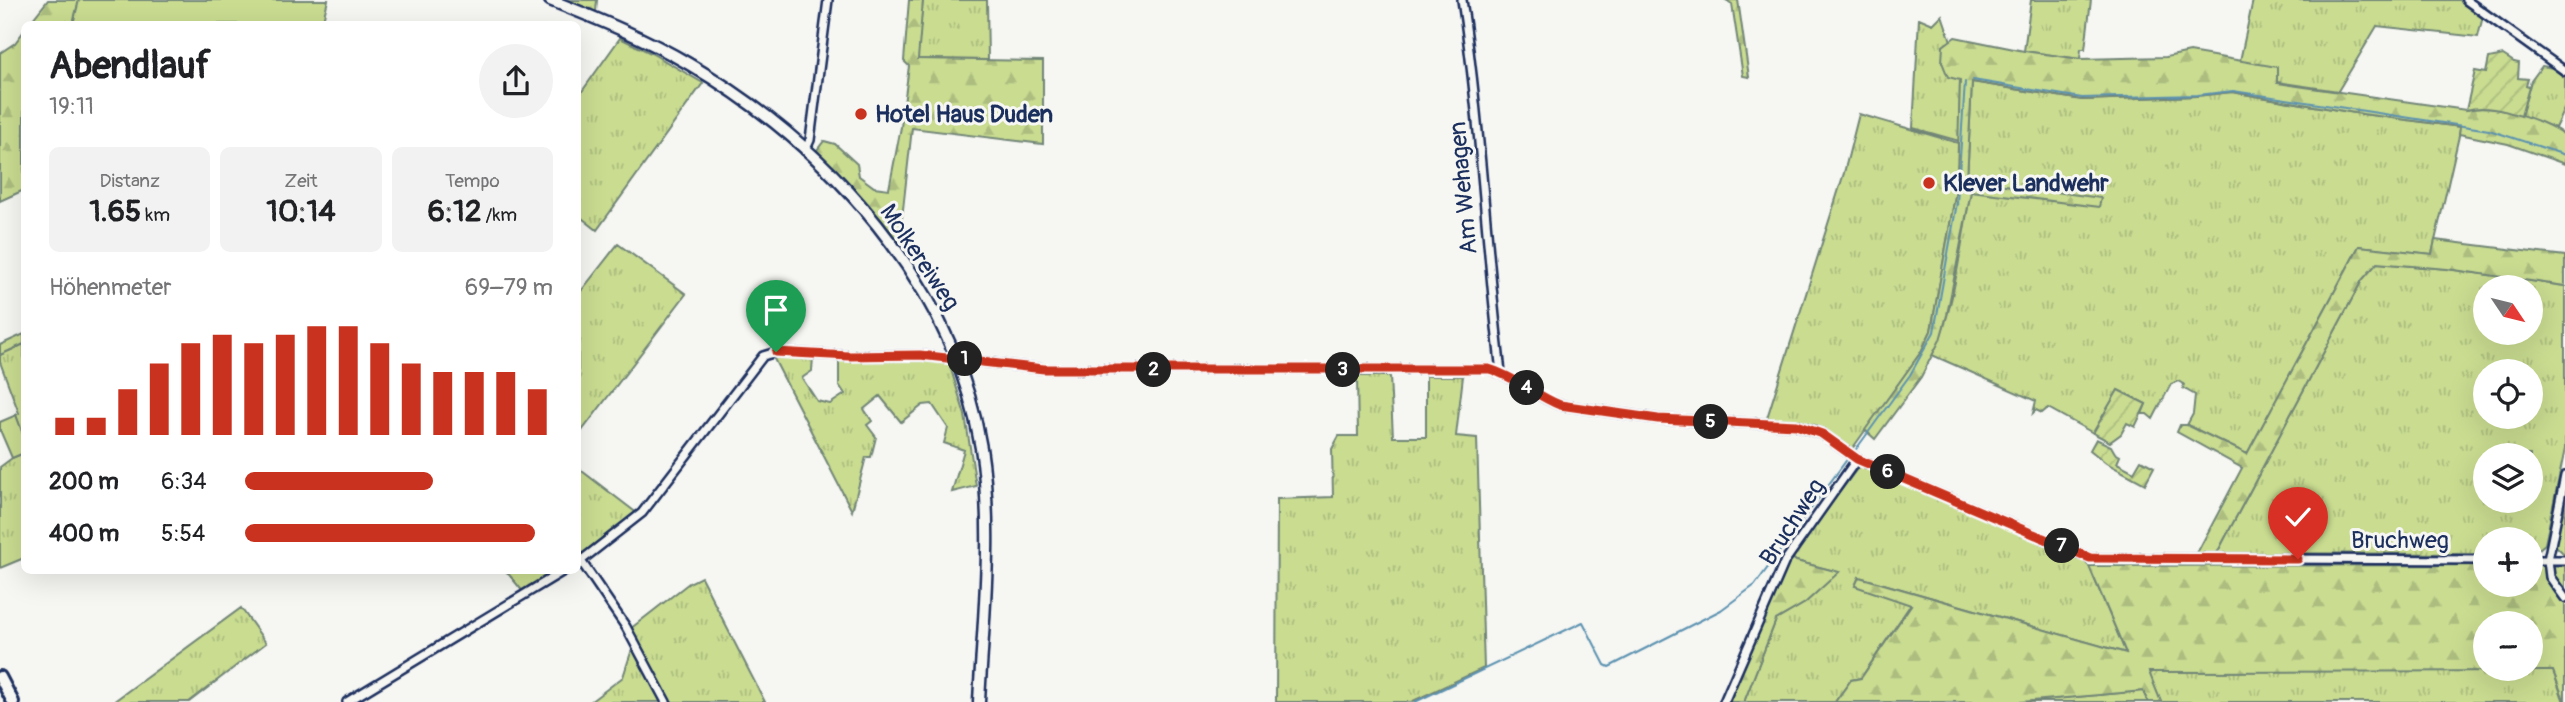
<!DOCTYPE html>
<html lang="de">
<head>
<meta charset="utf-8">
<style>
  :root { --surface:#fff; --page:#f2f2f2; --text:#202124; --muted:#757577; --accent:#c8321e }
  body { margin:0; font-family:Pangolin,sans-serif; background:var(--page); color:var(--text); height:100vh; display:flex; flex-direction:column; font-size:26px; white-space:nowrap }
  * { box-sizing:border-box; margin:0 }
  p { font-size:23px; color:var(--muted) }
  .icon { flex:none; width:38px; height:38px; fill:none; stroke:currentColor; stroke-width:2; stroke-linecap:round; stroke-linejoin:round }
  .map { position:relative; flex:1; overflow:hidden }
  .drawer { position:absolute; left:21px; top:21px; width:560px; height:553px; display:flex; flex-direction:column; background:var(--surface); border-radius:10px; box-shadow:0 7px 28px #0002 }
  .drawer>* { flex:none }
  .needle { width:46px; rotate:125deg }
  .buttons { position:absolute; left:2473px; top:275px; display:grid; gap:14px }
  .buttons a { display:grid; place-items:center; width:70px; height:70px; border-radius:50%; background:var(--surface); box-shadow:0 7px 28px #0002; font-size:35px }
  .pin { position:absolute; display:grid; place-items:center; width:60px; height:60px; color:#fff; margin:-72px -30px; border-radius:50% 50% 50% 0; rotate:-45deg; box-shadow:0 0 7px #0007 }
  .pin .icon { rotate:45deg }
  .km { position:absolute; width:35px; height:35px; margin:-18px; border-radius:50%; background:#222; color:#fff; font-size:19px; line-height:35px; text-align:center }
  .round { display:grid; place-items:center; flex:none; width:74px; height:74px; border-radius:37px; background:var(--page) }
  .summary { display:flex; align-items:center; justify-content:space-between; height:119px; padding:0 28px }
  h1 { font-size:38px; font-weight:800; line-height:52px }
  .figures { display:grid; grid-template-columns:repeat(3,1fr); gap:10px; height:119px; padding:7px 28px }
  .figures div { display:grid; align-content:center; border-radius:10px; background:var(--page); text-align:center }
  .figures b { font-size:30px; font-weight:800 }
  .figures small { font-size:19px; font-weight:400 }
  .figures p { font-size:19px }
  .chart { height:196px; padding:14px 28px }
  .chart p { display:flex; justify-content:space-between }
  .chart svg { width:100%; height:126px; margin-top:7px; stroke:var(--accent); stroke-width:6 }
  ul { padding:0 28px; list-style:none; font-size:23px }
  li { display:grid; grid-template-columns:112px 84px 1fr; align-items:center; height:52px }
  li i { height:18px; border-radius:9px; background:var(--accent) }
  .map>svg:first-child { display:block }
  .grass { fill:url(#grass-tufts); stroke:#728677; stroke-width:2; fill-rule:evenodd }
  .forest { fill:url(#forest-firs); stroke:#728677; stroke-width:2; fill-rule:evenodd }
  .garden { fill:url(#garden-furrows); stroke:#728677; stroke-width:2 }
  .pitch { fill:#c9dc90; stroke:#728677; stroke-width:2 }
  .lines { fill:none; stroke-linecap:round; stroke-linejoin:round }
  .stream { stroke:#5c92b1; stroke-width:2 }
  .minor-casing { stroke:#1b2f5e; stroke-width:12 }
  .secondary-casing { stroke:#1b2f5e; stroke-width:15 }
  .primary-casing { stroke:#1b2f5e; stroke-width:16 }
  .minor { stroke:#f6f6f2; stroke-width:7 }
  .secondary { stroke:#f6f6f2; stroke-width:10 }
  .primary { stroke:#f6f6f2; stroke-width:10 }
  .route-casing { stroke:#fff; stroke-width:14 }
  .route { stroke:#c8321e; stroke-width:9 }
  .poi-dot { fill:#c8321e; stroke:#f6f6f2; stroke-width:2.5 }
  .labels { text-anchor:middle; stroke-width:6; stroke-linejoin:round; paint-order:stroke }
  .poi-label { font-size:24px; font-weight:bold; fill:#1b2f5e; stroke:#f6f6f2; text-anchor:start }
  .street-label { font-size:24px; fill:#1b2f5e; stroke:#f6f6f2 }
</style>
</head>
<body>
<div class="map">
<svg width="2565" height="702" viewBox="0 0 2565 702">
  <defs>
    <pattern id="grass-tufts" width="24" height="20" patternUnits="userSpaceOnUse" patternTransform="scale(1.75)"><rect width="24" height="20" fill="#c9dc90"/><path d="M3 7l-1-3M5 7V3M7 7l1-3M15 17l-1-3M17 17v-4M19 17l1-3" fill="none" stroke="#acbd7f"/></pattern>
    <pattern id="forest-firs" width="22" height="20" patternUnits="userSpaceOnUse" patternTransform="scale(1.75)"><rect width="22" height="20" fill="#c9dc90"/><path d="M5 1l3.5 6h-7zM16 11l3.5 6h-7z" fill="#acbd7f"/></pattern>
    <pattern id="garden-furrows" width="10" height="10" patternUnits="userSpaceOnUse" patternTransform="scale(1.75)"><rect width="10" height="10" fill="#c9dc90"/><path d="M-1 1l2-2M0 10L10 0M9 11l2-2" fill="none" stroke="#acbd7f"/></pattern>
  </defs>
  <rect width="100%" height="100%" fill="#f6f6f2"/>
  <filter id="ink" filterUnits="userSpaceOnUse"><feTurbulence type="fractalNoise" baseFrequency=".0143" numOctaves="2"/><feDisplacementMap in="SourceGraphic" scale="14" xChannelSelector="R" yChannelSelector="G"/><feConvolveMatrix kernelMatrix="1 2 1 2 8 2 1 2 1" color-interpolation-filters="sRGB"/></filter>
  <g filter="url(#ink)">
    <!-- grass -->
    <path class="grass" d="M 566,0 L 597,0 L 596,12 Z
      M 923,0 L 987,0 L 988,60 L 917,59 Z
      M 2031,0 L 2091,0 L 2085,49 L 2081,49 L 2080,59 L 2024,51 Z
      M 2253,0 L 2462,0 L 2483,16 L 2478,37 L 2377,26 L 2338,91 L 2277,82 L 2240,61 Z
      M 1942,15 L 1951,41 L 1943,46 L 1960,80 L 1959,141 L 1913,128 L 1919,18 L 1933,24 Z
      M 620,38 L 651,53 L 703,83 L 597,230 L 578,215 L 578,97 Z
      M 2542,66 L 2553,68 L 2565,78 L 2565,107 L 2555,128 L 2521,116 L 2531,81 Z
      M 1972,82 L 2082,100 L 2196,96 L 2232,92 L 2355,113 L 2461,127 L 2432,254 L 2359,246 L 2247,454 L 2187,425 L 2193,414 L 2195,395 L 2183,388 L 2184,384 L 2178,381 L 2171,384 L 2153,419 L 2147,414 L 2142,414 L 2146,404 L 2118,390 L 2093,433 L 2048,408 L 2042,413 L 2036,410 L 2033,413 L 2036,401 L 1932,355 C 1955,312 1961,240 1971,191 L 2101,199 L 1967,180 Z
      M 1859,114 L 1958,143 L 1957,185 L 1931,331 L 1921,352 L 1852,449 L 1815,425 L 1767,418 L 1844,173 Z
      M 618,244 L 686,294 L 578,436 L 578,295 Z
      M 2377,263 L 2447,269 L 2565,286 L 2565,449 L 2545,544 L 2533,554 L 2531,554 L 2530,539 L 2485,539 L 2485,554 L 2217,553 L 2362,280 ZM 2485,287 L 2530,287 L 2530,332 L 2485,332 ZM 2485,371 L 2530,371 L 2530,416 L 2485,416 ZM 2485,455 L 2530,455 L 2530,500 L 2485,500 Z
      M 24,344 L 24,437 L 16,415 L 19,413 L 0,362 L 0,355 Z
      M 772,355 L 813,357 L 812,371 L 802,378 L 817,401 L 830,404 L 845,394 L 839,385 L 839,358 L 917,358 L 949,363 L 965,415 L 976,486 L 952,492 L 964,450 L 944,443 L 948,428 L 932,404 L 923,405 L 901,422 L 880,396 L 864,409 L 872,421 L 867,425 L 876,437 L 871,457 L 866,457 L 852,511 Z
      M 1357,376 L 1390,376 L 1393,437 L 1426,437 L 1426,376 L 1463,376 L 1456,436 L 1477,438 L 1484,668 L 1411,702 L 1276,702 L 1277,499 L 1333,497 L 1332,449 L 1339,436 L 1358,436 Z
      M 24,453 L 24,558 L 0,568 L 0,467 L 12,458 Z
      M 1860,465 L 2083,560 L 2089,566 L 2126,653 L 1859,577 L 1855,586 L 1911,604 L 1861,678 L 1851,680 L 1835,702 L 1744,702 L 1776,620 L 1805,603 L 1838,572 L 1796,561 L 1791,557 Z
      M 578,468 L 638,514 L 582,556 L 578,553 Z
      M 2565,500 L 2565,554 L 2564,554 L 2555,545 Z
      M 506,571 L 561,571 L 524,593 Z
      M 701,577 L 765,702 L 669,702 L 630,629 L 689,583 Z
      M 241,608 L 266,643 L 189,702 L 113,702 Z
      M 633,646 L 662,702 L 590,702 L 623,677 Z
      M 2398,670 L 2553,671 L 2564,702 L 2161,702 L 2148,672 Z
      M 2143,691 L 2148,702 L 2020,702 Z"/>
    <!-- forest -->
    <path class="forest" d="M 48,0 L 79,0 L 73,24 L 29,24 Z
      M 909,0 L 923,0 L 918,59 L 1043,61 L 1043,144 L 912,128 L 899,245 L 854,191 L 819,156 L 817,150 L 824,141 L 835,144 L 857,164 L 859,176 L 874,187 L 889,189 L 901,127 L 909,66 L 904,61 Z
      M 1726,0 L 1738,0 L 1749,77 L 1743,76 L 1732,4 Z
      M 24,31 L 24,190 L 0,201 L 0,53 L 15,43 Z
      M 1955,37 L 2024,51 L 2080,59 L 2166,57 L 2190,52 L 2277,67 L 2277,83 L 2466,110 C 2493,103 2542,119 2565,135 L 2565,164 L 2508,144 L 2459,134 L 2460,127 L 2355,113 L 2232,92 L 2196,96 L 2082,100 L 1972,82 L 1967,180 L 2101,198 L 2099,207 L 1971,191 L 1947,315 L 1940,340 L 1921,377 L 1875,439 L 1865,430 L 1921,352 L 1931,331 L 1957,185 L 1960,80 L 1948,77 L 1942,62 L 1943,46 Z
      M 2435,240 L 2565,256 L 2565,286 L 2447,269 L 2377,263 L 2362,280 L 2217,553 L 2197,553 L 2242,468 L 2177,432 L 2180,425 L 2187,425 L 2247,454 L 2359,246 L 2432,254 Z
      M 24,334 L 24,344 L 0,355 L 0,345 Z
      M 1791,557 L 1796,561 L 1839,572 L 1805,603 L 1776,620 L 1744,702 L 1728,702 Z
      M 2485,565 L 2485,584 L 2530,584 L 2531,565 L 2565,566 L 2565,702 L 2553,671 L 2149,672 L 2161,702 L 2148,702 L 2143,691 L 2021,702 L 1835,702 L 1851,680 L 1861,678 L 1911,605 L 1855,586 L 1859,577 L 2126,653 L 2089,566 ZM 2485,623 L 2530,623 L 2530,668 L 2485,668 Z"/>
    <!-- garden -->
    <path class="garden" d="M 2503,55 L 2514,62 L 2519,63 L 2518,78 L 2528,79 L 2526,86 L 2529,87 L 2521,116 C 2503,110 2484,105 2466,110 L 2475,71 L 2486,73 L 2489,58 Z
      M 2118,390 L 2146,404 L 2135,427 L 2127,423 L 2121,434 L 2110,442 L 2093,433 Z
      M 2096,439 L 2111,446 L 2115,453 L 2120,456 L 2117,463 L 2134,472 L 2141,460 L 2154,467 L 2145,484 L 2106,463 L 2090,450 Z"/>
    <!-- pitch -->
    <path class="pitch" d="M 79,0 L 328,0 L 322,24 L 73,24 Z
      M 16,415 L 24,437 L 24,453 L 12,458 L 0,430 L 0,422 Z"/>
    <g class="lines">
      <!-- stream -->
      <path class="stream" d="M 1973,80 L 2082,98 L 2198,95 L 2233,91 L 2489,130 L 2565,155
        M 1854,452 L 1910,375 L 1934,332 L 1957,203 L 1965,82
        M 1415,702 L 1583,622 L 1605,665 L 1609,667 L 1721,610 L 1755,585 L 1848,458"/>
      <!-- minor casing -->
      <g class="minor-casing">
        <path id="minor" d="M 1462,0 C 1481,123 1486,249 1501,372
          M 2466,0 L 2565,71
          M 805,151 L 810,140 L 828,0
          M 2565,476 L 2548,560 L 2550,577 L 2565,598
          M 2530,560 L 2565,560
          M 581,561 L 626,627 L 666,702
          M 578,563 L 642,513 L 763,356 L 776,352 L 849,356 L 920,355 L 1044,369 L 1489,369 C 1514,376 1535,396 1560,405 L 1658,419 L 1796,425 L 1822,434 L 1857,459 L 2090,558 L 2485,560
          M 347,702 L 565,570
          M 1724,702 L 1785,561 L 1857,459"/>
      </g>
      <!-- secondary casing -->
      <g class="secondary-casing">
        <path id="secondary" d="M 550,0 C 598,19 645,38 689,64 C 829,146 954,284 981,448 C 994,530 983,620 979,702"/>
      </g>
      <!-- primary casing -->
      <g class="primary-casing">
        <path id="primary" d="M 0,677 L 13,702"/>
      </g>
      <!-- minor -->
      <use href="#minor" class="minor"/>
      <!-- secondary -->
      <use href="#secondary" class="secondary"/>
      <!-- primary -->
      <use href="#primary" class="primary"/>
    </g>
  </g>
  <g class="lines" filter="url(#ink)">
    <!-- route casing -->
    <g class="route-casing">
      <path id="route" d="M 776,352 L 849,356 L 920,355 L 1044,369 L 1489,369 C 1514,376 1535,395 1560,405 L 1658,419 L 1796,425 L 1822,434 L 1857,459 L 2090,558 L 2298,559"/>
    </g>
    <!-- route -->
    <use href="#route" class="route"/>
  </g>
  <!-- markers -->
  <g class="poi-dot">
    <circle cx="861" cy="114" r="7"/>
    <circle cx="1929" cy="183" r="7"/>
  </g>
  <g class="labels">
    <!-- poi labels -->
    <g class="poi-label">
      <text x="875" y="122">Hotel Haus Duden</text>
      <text x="1943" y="191">Klever Landwehr</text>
    </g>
    <!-- street labels -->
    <g class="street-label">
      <text transform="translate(1463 188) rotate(-95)" y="8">Am Wehagen</text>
      <text transform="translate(920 257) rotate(56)" y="8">Molkereiweg</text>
      <text transform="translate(1792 522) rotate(-57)" y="8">Bruchweg</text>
      <text x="2400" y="548">Bruchweg</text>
    </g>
  </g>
</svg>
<div class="buttons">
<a><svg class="needle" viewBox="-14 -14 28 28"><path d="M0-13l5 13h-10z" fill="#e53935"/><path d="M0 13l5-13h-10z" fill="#757577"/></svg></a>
<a><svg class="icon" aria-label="locate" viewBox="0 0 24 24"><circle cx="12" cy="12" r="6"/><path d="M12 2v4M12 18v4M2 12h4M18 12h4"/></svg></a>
<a><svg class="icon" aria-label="layers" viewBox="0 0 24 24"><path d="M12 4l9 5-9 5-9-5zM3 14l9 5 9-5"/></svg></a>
<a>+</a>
<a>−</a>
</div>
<div class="pin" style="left:776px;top:352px;background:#1e9e55"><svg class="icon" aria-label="arrive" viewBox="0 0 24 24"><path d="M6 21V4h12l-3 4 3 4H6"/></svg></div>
<div class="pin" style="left:2298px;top:559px;background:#d93025"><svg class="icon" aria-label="check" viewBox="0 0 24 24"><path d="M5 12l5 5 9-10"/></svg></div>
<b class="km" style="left:965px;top:359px">1</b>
<b class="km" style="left:1154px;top:370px">2</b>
<b class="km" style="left:1343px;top:370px">3</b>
<b class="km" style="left:1527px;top:388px">4</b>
<b class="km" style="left:1711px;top:422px">5</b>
<b class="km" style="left:1888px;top:472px">6</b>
<b class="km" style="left:2062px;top:546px">7</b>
<section class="drawer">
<div class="summary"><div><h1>Abendlauf</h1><p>19:11</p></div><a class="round"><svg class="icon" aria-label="share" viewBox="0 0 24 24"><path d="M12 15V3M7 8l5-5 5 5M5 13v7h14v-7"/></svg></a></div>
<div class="figures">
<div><p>Distanz</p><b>1.65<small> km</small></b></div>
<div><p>Zeit</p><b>10:14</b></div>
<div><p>Tempo</p><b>6:12<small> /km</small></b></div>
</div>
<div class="chart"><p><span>Höhenmeter</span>69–79 m</p>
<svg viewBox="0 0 160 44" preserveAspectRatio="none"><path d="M5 44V38M15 44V38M25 44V28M35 44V19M45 44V12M55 44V9M65 44V12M75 44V9M85 44V6M95 44V6M105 44V12M115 44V19M125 44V22M135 44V22M145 44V22M155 44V28"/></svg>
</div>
<ul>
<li><b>200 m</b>6:34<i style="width:61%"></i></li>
<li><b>400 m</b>5:54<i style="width:94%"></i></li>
</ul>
</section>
</div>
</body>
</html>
